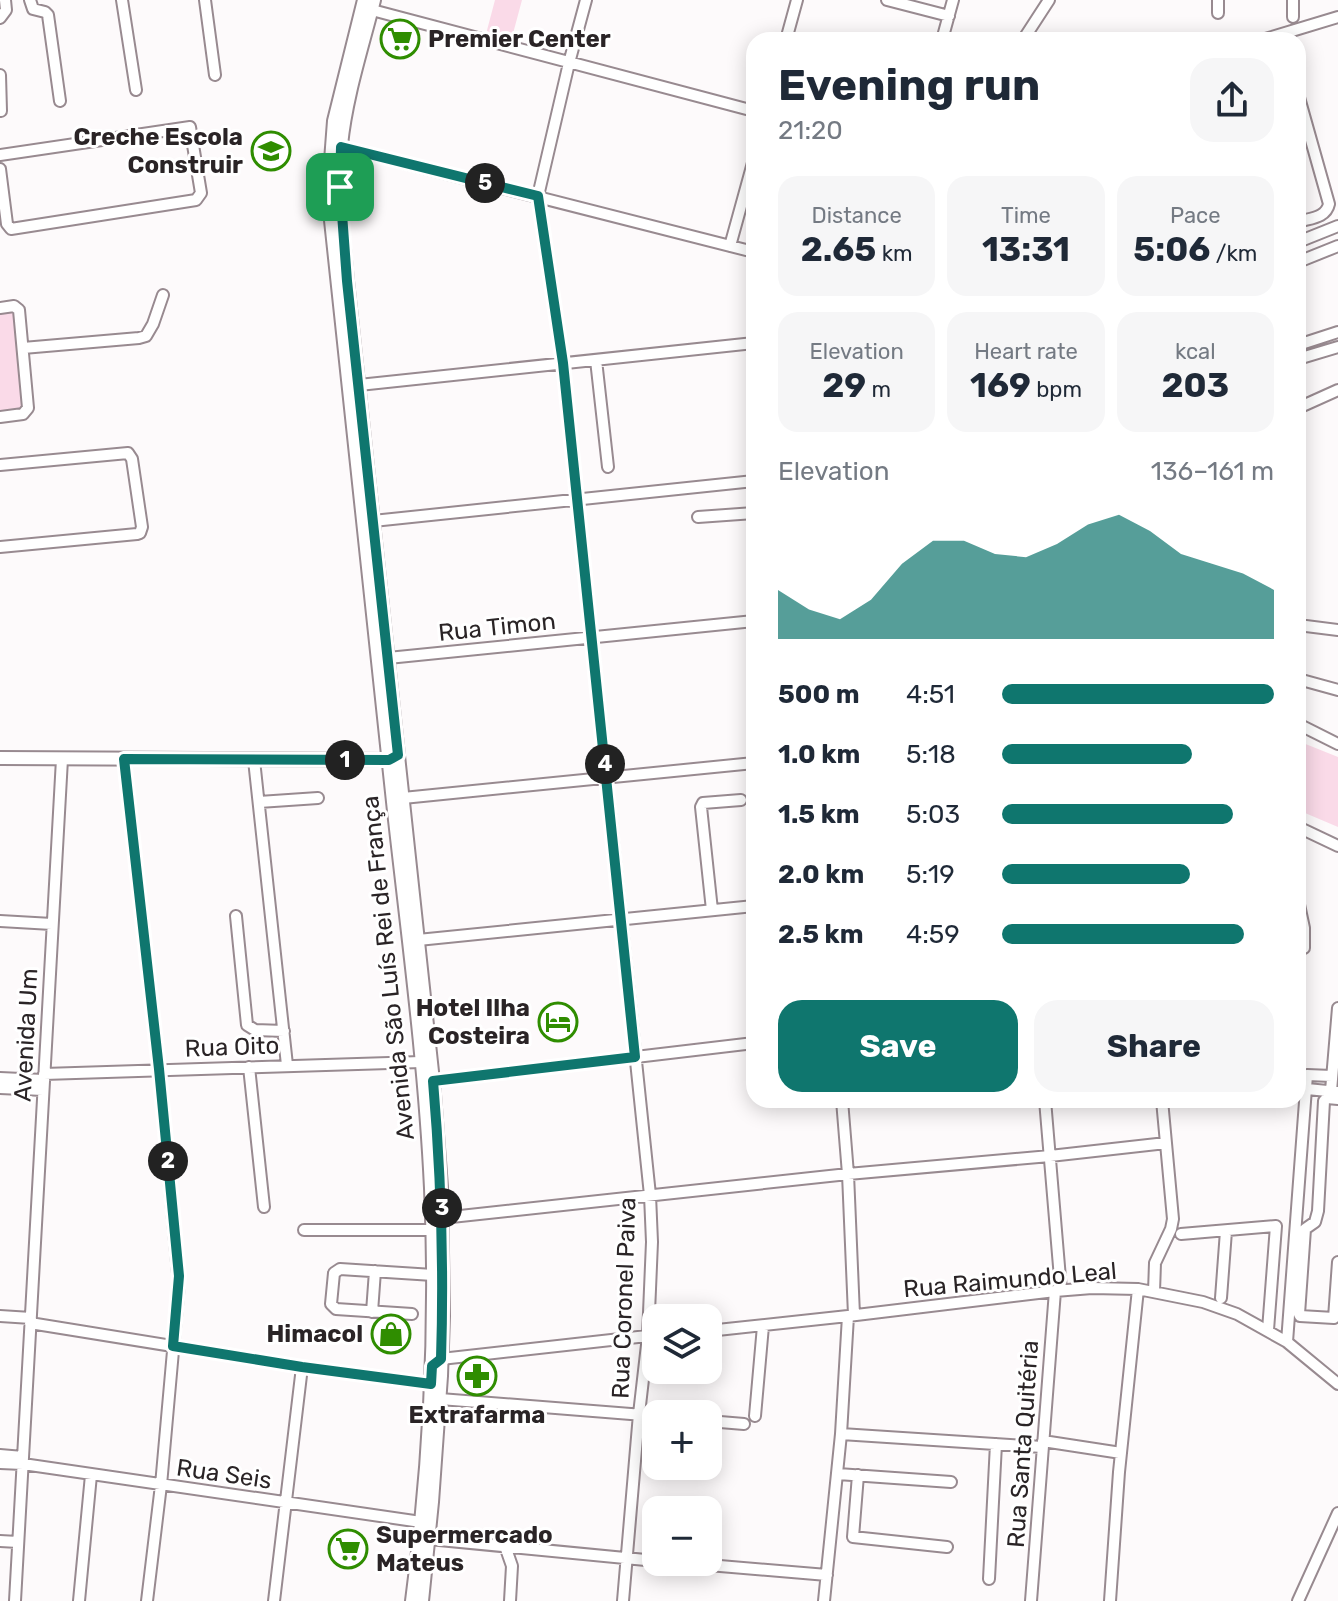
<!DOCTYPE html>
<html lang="en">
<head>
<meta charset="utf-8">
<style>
  :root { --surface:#fff; --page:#f6f6f7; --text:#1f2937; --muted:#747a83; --accent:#0f766e }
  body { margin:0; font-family:Rubik,sans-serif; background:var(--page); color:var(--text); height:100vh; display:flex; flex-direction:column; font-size:30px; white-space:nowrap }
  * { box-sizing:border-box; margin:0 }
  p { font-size:26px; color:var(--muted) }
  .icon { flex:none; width:44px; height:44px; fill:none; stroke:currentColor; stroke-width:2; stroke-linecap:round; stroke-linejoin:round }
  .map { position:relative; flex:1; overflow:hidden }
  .panel { position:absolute; left:746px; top:32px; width:560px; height:1076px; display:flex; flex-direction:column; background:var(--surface); border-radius:24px; box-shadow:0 4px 20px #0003 }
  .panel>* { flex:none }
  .buttons { position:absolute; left:642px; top:1304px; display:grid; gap:16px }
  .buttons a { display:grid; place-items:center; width:80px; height:80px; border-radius:16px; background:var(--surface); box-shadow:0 4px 20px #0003; font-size:40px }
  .pin { position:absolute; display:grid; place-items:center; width:68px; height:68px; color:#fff; margin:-34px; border-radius:16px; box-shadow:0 4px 12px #0006 }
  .km { position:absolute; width:40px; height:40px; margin:-20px; border-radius:50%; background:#222; color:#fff; font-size:22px; line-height:40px; text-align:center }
  .round { display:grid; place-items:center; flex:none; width:84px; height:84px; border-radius:24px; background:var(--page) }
  .summary { display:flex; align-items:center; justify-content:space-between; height:136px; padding:0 32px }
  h1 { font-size:44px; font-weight:700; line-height:60px }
  .metrics { display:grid; grid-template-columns:repeat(3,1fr); gap:12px; height:136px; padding:8px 32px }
  .metrics div { display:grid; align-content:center; border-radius:20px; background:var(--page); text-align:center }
  .metrics b { font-size:34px; font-weight:700 }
  .metrics small { font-size:22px; font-weight:400 }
  .metrics p { font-size:22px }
  .chart { height:224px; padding:16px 32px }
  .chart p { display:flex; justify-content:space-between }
  .chart svg { width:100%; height:144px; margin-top:8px; fill:var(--accent); opacity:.7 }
  .primary-button { display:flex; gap:16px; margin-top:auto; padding:16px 32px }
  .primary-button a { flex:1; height:92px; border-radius:24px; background:var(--accent); color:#fff; font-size:32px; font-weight:700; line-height:92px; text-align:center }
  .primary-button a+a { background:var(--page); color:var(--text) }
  ul { padding:0 32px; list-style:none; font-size:26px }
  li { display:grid; grid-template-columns:128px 96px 1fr; align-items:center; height:60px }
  li i { height:20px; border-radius:10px; background:var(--accent) }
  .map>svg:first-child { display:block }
  .green { fill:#fadae8 }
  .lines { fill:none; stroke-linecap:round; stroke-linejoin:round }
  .minor-casing { stroke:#988a90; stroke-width:14 }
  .major-casing { stroke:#988a90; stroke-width:16 }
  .minor { stroke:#fff; stroke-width:10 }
  .major { stroke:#fff; stroke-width:12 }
  .route-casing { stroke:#fff; stroke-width:16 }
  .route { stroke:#0f766e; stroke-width:10 }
  .labels { text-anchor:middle; stroke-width:6; stroke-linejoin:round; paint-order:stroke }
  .poi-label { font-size:24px; font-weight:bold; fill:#2a2426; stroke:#fff; text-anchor:end }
  .street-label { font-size:24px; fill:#2a2426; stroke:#fff }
</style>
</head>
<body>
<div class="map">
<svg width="1338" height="1601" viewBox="0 0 1338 1601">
  <rect width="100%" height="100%" fill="#fdfafb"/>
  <!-- green -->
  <path class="green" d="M 495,0 L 522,0 L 511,41 L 486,34 Z
    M 12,311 L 15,314 L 24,406 L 21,410 L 0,412 L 0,312 Z
    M 1298,741 L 1338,757 L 1338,827 L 1298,810 Z"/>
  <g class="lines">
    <!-- minor casing -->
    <g class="minor-casing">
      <path id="minor" d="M 30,0 L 33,9 L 45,12 L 48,15 L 60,101
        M 122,0 L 136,90
        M 205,0 L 215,75
        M 586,0 L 569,63 L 538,196 L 563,363 L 650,1195 L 652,1242 L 648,1336 L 639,1414 L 623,1601
        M 887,0 L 949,16
        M 1293,0 L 1293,17
        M 372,10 L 754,111
        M 1218,13 L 1218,0
        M 0,18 L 6,10 L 5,0
        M 786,40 L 797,0
        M 942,40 L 953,0
        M 1023,40 L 1049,0
        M 1262,40 L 1338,17
        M 0,75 L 1,111
        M 1298,94 L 1329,204 C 1326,218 1310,218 1298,222
        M 341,147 L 754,252
        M 0,155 L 190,127 L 201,193 L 196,200 L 11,229 L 7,224 L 0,169
        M 1298,242 L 1338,226
        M 730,246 L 754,159
        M 1298,262 L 1338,246
        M 0,308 L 14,306 L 19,310 L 28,408 L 23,414 L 0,417
        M 1298,345 L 1338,332
        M 23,348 L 139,338 L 146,336 L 153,324 L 163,295
        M 1298,359 L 1338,347
        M 596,360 L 608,467
        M 359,385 L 754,343
        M 1298,408 L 1338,390
        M 0,465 L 128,453 L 132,459 L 142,527 L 140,533 L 137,534 L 0,547
        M 698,517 L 754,513
        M 373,521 L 754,481
        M 1298,625 L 1338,630
        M 388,658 L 754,621
        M 1298,679 L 1338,690
        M 1298,724 L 1338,744
        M 124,759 L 159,1069 L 179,1284 L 161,1485 L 147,1601
        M 254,760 L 287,1065
        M 403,798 L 754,763
        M 259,802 L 318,798
        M 1298,827 L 1338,846
        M 1298,900 L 1304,928 L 1304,948
        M 712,910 L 701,807 L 703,803 L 741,800
        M 236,916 L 247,1025 L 255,1030 L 284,1031
        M 0,921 L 52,924
        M 415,942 L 418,940 L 754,906
        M 249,1067 L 264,1207
        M 44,1074 L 421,1062
        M 0,1078 L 43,1080
        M 433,1081 L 754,1043
        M 0,1088 L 43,1090
        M 1307,1089 L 1338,1092
        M 1331,1091 L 1338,1008
        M 1338,1099 L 1327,1098 L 1324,1101 L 1318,1211 L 1315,1222 L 1305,1229 L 1299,1314 L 1300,1316 L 1334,1318 L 1338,1262
        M 842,1100 L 848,1174 L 854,1315
        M 1045,1100 L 1061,1290
        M 442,1218 L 848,1174 L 1050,1156 L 1166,1143
        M 304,1230 L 432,1230
        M 1181,1234 L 1276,1226 L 1268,1330
        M 1154,1292 L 1155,1263 L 1171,1229 L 1173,1219 L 1162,1100
        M 1221,1298 L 1226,1231
        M 372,1312 L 375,1271
        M 412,1314 L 336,1309 L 331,1304 L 334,1273 L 340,1269 L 433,1275
        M 0,1316 L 31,1318
        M 30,1323 L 302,1367 L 431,1384
        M 708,1331 L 848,1316 L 1055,1291 L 1092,1288 L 1138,1289 L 1203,1302 L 1237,1314 L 1287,1342 L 1338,1384
        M 1287,1342 L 1307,1075 L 1332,1076
        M 437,1362 L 441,1359 L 656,1335
        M 440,1399 L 656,1416
        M 755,1416 L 763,1326
        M 708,1421 L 744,1424
        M 841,1434 L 1042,1447
        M 1043,1441 L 1121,1453
        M 0,1455 L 23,1457
        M 0,1463 L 23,1464 L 421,1522
        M 838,1474 L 951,1482
        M 858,1475 L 853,1537 L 947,1547
        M 429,1539 L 656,1561
        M 0,1541 L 18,1542
        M 505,1546 L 512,1566 L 510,1601
        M 673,1562 L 827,1575
        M 989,1579 L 996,1444
        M 15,1601 L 62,759
        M 79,1601 L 91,1475
        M 274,1601 L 302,1367
        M 824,1601 L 841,1434 L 848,1316
        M 1031,1601 L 1055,1291
        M 1110,1601 L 1119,1472 L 1138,1289
        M 1298,1601 L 1338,1513"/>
    </g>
    <!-- major casing -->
    <g class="major-casing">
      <path id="major" d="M 364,0 L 334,121 L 329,187 L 330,211 C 351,411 373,611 394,811 C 408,936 425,1062 431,1188 C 437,1326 430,1465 412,1601
        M 374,0 C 362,48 346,96 341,145 C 337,190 343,236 347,281 L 433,1081 L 441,1187 L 443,1316 L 441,1376 L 432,1502 L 422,1601
        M 0,758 L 389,760 L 396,757"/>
    </g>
    <!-- minor -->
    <use href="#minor" class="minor"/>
    <!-- major -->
    <use href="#major" class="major"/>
  </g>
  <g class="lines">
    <!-- route casing -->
    <g class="route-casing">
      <path id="route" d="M 341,147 L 538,196 L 563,363 L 635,1057 L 433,1081 C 441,1174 444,1266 441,1359 L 432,1366 L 431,1384 L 302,1367 L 173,1346 L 179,1276 L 159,1069 L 124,759 L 389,760 L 398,755 L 347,281 L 340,187 Z"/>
    </g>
    <!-- route -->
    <use href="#route" class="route"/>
  </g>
  <!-- icons -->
  <defs>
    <g id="supermarket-ring" transform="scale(2)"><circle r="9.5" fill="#fff" stroke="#2f8d00" stroke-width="1.5"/><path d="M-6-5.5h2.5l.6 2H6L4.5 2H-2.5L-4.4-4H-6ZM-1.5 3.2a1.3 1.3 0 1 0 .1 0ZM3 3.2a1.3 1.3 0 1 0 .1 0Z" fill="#2f8d00"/></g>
    <g id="school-ring" transform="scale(2)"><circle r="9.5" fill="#fff" stroke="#2f8d00" stroke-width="1.5"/><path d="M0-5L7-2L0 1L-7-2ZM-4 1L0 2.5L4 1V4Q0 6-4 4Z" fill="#2f8d00"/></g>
    <g id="hotel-ring" transform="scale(2)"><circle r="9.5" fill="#fff" stroke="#2f8d00" stroke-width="1.5"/><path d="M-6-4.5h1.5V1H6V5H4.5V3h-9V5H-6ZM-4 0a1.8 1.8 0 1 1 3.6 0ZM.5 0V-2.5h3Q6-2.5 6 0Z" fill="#2f8d00"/></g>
    <g id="shop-ring" transform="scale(2)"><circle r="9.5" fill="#fff" stroke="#2f8d00" stroke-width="1.5"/><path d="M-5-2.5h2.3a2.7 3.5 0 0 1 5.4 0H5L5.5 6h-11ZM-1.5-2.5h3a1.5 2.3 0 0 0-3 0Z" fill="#2f8d00"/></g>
    <g id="pharmacy-ring" transform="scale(2)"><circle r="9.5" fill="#fff" stroke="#2f8d00" stroke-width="1.5"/><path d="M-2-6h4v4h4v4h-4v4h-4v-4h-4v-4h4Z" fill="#2f8d00"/></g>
  </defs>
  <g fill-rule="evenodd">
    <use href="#supermarket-ring" x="400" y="39"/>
    <use href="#school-ring" x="271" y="151"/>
    <use href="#hotel-ring" x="558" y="1022"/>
    <use href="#shop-ring" x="391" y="1334"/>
    <use href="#pharmacy-ring" x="477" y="1376"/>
    <use href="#supermarket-ring" x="348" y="1549"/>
  </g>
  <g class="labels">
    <!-- poi labels -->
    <g class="poi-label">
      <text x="428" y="47" text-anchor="start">Premier Center</text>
      <text x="243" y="145">Creche Escola<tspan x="243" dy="28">Construir</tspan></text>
      <text x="530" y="1016">Hotel Ilha<tspan x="530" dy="28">Costeira</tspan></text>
      <text x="363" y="1342">Himacol</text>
      <text x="477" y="1423" text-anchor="middle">Extrafarma</text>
      <text x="376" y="1543" text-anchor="start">Supermercado<tspan x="376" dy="28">Mateus</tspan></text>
    </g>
    <!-- street labels -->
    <g class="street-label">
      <text transform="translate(497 627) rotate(-6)" y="8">Rua Timon</text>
      <text transform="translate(388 968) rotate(-96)" y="8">Avenida São Luís Rei de França</text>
      <text transform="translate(26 1035) rotate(-87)" y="8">Avenida Um</text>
      <text transform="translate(232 1047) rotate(-2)" y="8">Rua Oito</text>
      <text transform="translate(1010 1280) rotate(-5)" y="8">Rua Raimundo Leal</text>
      <text transform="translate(624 1298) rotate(-88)" y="8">Rua Coronel Paiva</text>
      <text transform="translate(1023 1444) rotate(-86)" y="8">Rua Santa Quitéria</text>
      <text transform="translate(224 1474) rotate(8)" y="8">Rua Seis</text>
    </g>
  </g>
</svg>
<div class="buttons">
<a><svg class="icon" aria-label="layers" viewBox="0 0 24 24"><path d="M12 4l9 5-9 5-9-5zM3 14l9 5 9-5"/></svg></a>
<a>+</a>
<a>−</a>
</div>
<div class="pin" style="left:340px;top:187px;background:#1e9e55"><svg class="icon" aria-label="arrive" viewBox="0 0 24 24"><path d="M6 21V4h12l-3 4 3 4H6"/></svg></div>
<b class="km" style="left:345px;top:760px">1</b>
<b class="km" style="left:168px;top:1161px">2</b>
<b class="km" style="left:442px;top:1208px">3</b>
<b class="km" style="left:605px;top:764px">4</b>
<b class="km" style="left:485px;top:183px">5</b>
<section class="panel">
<div class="summary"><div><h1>Evening run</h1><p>21:20</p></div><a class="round"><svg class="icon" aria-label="share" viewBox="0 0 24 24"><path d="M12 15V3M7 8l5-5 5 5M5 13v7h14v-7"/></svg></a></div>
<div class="metrics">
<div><p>Distance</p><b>2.65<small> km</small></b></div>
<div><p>Time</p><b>13:31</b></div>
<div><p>Pace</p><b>5:06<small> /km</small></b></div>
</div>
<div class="metrics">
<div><p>Elevation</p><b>29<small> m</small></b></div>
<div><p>Heart rate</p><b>169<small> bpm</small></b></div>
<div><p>kcal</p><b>203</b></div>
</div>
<div class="chart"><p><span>Elevation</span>136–161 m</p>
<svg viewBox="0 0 160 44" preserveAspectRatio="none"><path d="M0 44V29L10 35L20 38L30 32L40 21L50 14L60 14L70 18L80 19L90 15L100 9L110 6L120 11L130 18L140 21L150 24L160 29V44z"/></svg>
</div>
<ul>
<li><b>500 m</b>4:51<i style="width:100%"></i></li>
<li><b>1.0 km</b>5:18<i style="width:70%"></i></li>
<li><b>1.5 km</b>5:03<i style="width:85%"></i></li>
<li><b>2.0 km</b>5:19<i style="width:69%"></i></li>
<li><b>2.5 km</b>4:59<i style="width:89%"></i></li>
</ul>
<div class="primary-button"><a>Save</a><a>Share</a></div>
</section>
</div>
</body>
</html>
